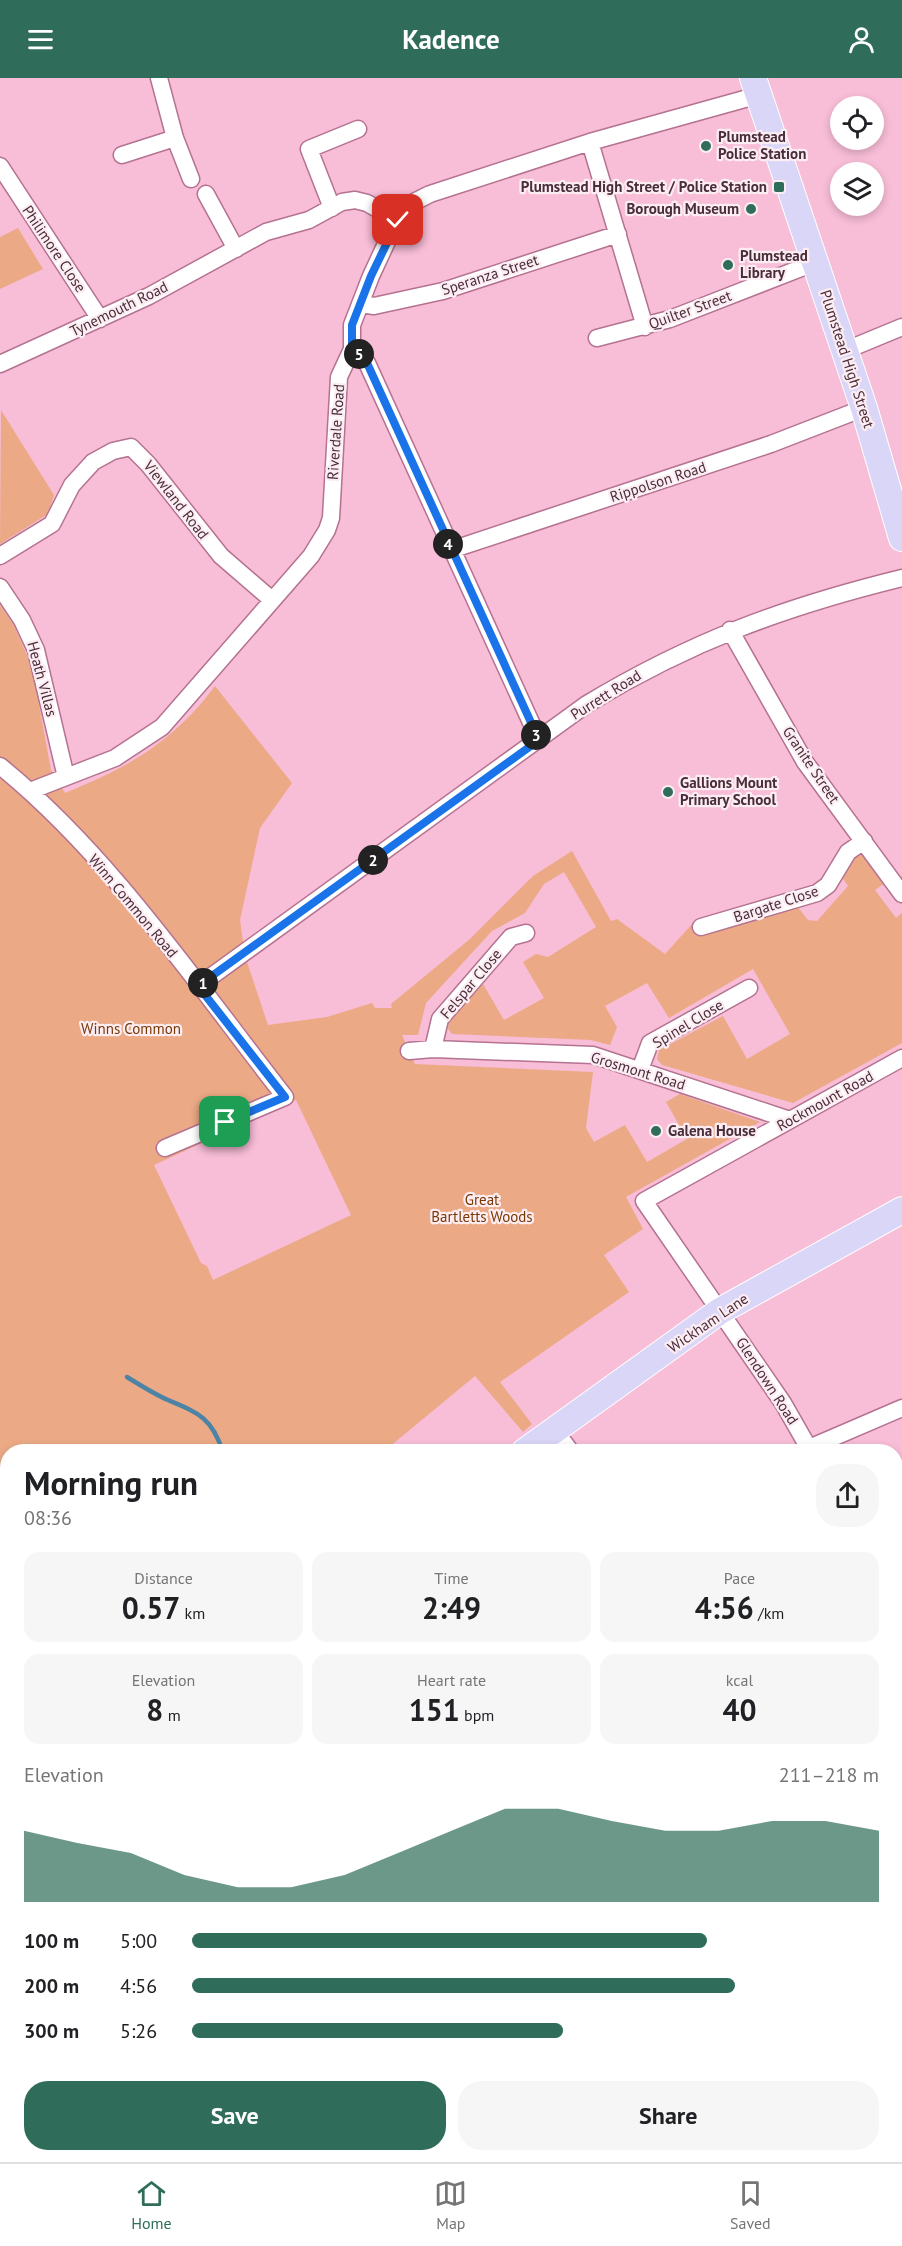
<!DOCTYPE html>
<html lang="en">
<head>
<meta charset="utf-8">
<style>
  :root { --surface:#fff; --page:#f6f6f6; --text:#202124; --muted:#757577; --line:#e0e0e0; --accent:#2f6d5a }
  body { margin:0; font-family:"PT Sans",sans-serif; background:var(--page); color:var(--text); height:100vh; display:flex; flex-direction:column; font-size:22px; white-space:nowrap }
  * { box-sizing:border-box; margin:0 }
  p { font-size:20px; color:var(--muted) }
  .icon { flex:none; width:33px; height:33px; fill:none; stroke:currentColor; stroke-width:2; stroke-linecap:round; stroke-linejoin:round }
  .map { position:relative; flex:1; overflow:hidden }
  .panel { position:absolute; left:0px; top:1366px; width:903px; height:718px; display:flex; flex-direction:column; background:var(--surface); border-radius:24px 24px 0 0; box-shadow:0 3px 9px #0003 }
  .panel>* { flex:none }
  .tools { position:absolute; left:830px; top:18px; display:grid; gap:12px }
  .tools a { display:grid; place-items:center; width:54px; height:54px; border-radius:50%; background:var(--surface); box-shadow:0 3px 9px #0003; font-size:30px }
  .pin { position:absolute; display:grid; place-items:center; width:51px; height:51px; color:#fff; margin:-26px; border-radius:12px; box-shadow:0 3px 9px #0006 }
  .km { position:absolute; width:30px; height:30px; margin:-15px; border-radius:50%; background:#222; color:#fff; font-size:16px; line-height:30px; text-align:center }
  .round { display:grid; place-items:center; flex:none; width:63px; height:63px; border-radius:24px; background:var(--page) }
  .head { display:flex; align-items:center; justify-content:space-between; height:102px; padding:0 24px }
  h1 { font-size:33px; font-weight:800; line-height:45px }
  .metrics { display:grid; grid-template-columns:repeat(3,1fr); gap:9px; height:102px; padding:6px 24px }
  .metrics div { display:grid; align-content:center; border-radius:15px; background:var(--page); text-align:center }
  .metrics b { font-size:30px; font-weight:800 }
  .metrics small { font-size:16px; font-weight:400 }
  .metrics p { font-size:16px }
  .chart { height:168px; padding:12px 24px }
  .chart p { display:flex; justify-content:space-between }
  .chart svg { width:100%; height:108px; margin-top:6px; fill:var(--accent); opacity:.7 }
  .button { display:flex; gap:12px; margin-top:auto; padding:12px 24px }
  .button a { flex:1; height:69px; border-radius:24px; background:var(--accent); color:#fff; font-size:24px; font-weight:800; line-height:69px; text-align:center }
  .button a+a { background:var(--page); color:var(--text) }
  ul { padding:0 24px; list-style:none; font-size:20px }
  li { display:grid; grid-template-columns:96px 72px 1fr; align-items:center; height:45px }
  li i { height:15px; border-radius:8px; background:var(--accent) }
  header { display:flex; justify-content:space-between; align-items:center; height:78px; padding:0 24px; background:var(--accent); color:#fff; font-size:27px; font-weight:800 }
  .dock { display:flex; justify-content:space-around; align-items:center; height:84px; border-top:2px solid var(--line); background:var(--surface); font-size:16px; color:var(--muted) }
  .dock a { display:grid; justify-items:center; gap:3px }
  .dock .current { color:var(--accent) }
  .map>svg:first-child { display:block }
  .green { fill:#ebaa85; fill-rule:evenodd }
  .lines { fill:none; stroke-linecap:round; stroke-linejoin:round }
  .stream { stroke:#4d83a4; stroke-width:4.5 }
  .minor-casing { stroke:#b57291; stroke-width:19 }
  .tertiary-casing { stroke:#b57291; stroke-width:22 }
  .primary-casing { stroke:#fff; stroke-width:28 }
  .minor { stroke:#fff; stroke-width:16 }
  .tertiary { stroke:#fff; stroke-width:20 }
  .primary { stroke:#dad6f7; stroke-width:26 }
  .route-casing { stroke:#fff; stroke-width:12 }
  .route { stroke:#1a73e8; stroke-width:8 }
  .poi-dot { fill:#2f6d5a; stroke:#fcedf3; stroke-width:2 }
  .labels { text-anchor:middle; stroke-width:4.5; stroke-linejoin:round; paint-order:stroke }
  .poi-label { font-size:15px; font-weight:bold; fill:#4a2d3a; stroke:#fcedf3; text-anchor:start }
  .street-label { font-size:15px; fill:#4a2d3a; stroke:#fcedf3 }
  .park-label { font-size:15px; fill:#793703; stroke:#fcedf3 }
</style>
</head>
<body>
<header><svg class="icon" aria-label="menu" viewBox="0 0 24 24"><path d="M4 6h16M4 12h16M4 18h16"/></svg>Kadence<svg class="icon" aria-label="person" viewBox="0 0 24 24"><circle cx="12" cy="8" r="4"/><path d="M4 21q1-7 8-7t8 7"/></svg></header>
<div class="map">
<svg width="902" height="2084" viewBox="0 0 902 2084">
  <rect width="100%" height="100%" fill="#f8bdd7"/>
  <!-- green -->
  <path class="green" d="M 18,150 L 43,191 L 0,211 L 0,159 Z
    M 1,332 L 54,417 L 48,436 L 0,466 Z
    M 0,527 L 14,547 L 32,589 L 51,692 L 65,715 C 129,689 173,664 215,608 L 292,705 L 260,750 L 240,842 L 245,878 L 268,947 L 327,939 L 372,925 L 375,930 L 392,930 L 391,926 L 470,861 L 533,798 L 572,773 L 611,843 L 617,841 L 665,876 L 693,845 L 702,856 L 797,828 L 808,842 L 817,843 L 848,808 L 842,799 L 853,779 L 858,776 L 865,778 L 885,805 L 875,812 L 896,840 L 902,835 L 902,965 L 793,1025 L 662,987 L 657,981 L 659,972 L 723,938 L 747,981 L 790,956 L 753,891 L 669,940 L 647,905 L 605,928 L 617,949 L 610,967 L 591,962 L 452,956 L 448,951 L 449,943 L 483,906 L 504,942 L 544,920 L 523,884 L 536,876 L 548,879 L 596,849 L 564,794 L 544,806 L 525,835 L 492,853 L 426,925 L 418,957 L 402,957 L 415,986 L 593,994 L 586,1050 L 594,1064 L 625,1047 L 647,1084 L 687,1061 L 666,1024 L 680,1016 L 760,1044 L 626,1119 L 643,1151 L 604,1177 L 629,1214 L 500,1304 L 532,1346 L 523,1354 L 475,1298 L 383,1374 L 8,1374 L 7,1819 L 0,1817 ZM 296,1022 L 351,1137 L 213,1202 L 207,1188 L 201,1185 L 154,1087 Z
    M 902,1615 L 902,2084 L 560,2084 L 559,2078 L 896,2078 L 896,1617 Z"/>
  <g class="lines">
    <!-- stream -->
    <path class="stream" d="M 127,1299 C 140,1307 154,1316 168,1322 C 199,1335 212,1340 223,1374"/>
    <!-- minor casing -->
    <g class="minor-casing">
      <path id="minor" d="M 159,0 L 175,60 L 191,101
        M 590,64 L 645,249
        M 122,77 L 175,60
        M 0,88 L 100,241
        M 206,116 L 236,171
        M 332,130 L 309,71 L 358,51
        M 360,226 L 374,228 L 443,213 L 618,156
        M 597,260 L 670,241 L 814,185
        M 352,271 L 367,285 L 539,662
        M 844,273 L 902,249
        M 0,286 L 149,218 L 266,154 L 309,142 L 342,124 L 355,122 L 367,125 L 397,142
        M 451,472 L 771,366 L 864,330
        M 0,478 L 52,446 L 72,407 L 93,384 L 113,373 L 131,369 L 148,386 L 221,478 L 272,522
        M 0,509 L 22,542 L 36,572 L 66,699
        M 730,552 L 805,684 L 902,816
        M 0,688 C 110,777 198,908 285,1019 L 165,1070
        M 30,713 L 115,680 L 162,649 L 311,478 L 327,452 L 331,440 L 339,299 L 352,271 L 352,247 L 371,198 L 397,142 L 412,125 L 430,116 L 590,64 L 759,17
        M 701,849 L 817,815 L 828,807 L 848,774 L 864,763
        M 198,908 L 587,626 C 692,563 784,529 902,500
        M 433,971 L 440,941 L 511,859 L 526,855
        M 409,973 L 433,971 L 593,977 L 790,1042
        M 640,992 L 650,965 L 749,910
        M 554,1351 L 571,1374
        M 809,1370 L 902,1330
        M 811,1374 L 783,1325 L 644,1123 L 902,980
        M 896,1514 L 902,1513
        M 422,2084 L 424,2078"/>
    </g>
    <!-- tertiary casing -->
    <g class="tertiary-casing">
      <path id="tertiary" d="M 0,2007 L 8,2012
        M 105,2078 L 114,2084"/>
    </g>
    <!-- primary casing -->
    <g class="primary-casing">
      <path id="primary" d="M 753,0 L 864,330 L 902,460
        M 524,1374 L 720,1233 L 902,1132
        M 140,2084 L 141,2078"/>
    </g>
    <!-- minor -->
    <use href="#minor" class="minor"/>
    <!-- tertiary -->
    <use href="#tertiary" class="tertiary"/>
    <!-- primary -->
    <use href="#primary" class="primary"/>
  </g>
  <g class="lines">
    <!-- route casing -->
    <g class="route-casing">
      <path id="route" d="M 225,1044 L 285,1019 L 198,908 L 539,662 L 367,285 L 352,271 L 352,247 L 371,198 L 398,142"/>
    </g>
    <!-- route -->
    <use href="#route" class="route"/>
  </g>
  <!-- markers -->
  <g class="poi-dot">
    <circle cx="706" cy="68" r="6"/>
    <rect x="773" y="103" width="12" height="12" rx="3"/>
    <circle cx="751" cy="131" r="6"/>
    <circle cx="728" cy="187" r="6"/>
    <circle cx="668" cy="714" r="6"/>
    <circle cx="656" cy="1053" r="6"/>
  </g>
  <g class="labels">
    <!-- poi labels -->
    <g class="poi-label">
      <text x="718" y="64">Plumstead<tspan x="718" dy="17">Police Station</tspan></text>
      <text x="767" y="114" text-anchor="end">Plumstead High Street / Police Station</text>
      <text x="739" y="136" text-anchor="end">Borough Museum</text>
      <text x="740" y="183">Plumstead<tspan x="740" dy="17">Library</tspan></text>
      <text x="680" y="710">Gallions Mount<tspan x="680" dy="17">Primary School</tspan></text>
      <text x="668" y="1058">Galena House</text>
    </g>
    <!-- street labels -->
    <g class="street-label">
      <text transform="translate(54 171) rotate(56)" y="5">Philimore Close</text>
      <text transform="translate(490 197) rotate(-18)" y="5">Speranza Street</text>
      <text transform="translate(119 231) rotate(-26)" y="5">Tynemouth Road</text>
      <text transform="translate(690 232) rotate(-20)" y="5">Quilter Street</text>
      <text transform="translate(847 281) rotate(72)" y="5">Plumstead High Street</text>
      <text transform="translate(336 354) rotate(-86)" y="5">Riverdale Road</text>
      <text transform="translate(658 404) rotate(-18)" y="5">Rippolson Road</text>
      <text transform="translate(176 422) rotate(52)" y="5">Viewland Road</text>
      <text transform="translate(42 601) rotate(75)" y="5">Heath Villas</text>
      <text transform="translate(606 617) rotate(-32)" y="5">Purrett Road</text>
      <text transform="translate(811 687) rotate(56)" y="5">Granite Street</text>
      <text transform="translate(776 826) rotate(-18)" y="5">Bargate Close</text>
      <text transform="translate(133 828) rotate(50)" y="5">Winn Common Road</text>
      <text transform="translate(471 906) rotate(-50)" y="5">Felspar Close</text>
      <text transform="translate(688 946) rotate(-31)" y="5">Spinel Close</text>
      <text transform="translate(638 993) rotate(17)" y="5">Grosmont Road</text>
      <text transform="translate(825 1023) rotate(-29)" y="5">Rockmount Road</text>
      <text transform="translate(708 1245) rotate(-34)" y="5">Wickham Lane</text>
      <text transform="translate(767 1303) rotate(57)" y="5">Glendown Road</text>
    </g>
    <!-- park labels -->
    <g class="park-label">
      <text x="131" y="956">Winns Common</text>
      <text x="482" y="1127">Great<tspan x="482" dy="17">Bartletts Woods</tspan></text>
    </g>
  </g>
</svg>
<div class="tools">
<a><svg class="icon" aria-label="locate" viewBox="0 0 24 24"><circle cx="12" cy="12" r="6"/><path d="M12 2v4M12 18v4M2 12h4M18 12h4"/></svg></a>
<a><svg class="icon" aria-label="layers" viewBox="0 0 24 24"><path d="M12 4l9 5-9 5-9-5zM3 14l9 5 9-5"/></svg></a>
</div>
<div class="pin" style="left:225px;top:1044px;background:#1e9e55"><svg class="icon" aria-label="arrive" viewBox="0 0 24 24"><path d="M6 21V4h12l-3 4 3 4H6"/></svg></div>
<div class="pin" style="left:398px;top:142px;background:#d93025"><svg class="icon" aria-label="check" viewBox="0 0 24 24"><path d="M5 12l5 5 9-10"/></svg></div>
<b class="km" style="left:203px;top:905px">1</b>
<b class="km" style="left:373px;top:782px">2</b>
<b class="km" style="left:536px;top:657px">3</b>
<b class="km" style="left:448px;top:466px">4</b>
<b class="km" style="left:359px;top:276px">5</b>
<section class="panel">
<div class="head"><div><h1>Morning run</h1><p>08:36</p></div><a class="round"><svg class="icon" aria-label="share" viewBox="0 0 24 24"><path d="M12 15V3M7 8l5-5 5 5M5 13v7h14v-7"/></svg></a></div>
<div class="metrics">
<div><p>Distance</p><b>0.57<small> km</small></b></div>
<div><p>Time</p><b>2:49</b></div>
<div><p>Pace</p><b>4:56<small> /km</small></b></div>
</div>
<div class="metrics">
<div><p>Elevation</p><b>8<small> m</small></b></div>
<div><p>Heart rate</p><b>151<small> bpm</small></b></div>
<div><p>kcal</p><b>40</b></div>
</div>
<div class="chart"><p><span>Elevation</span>211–218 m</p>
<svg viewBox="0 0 160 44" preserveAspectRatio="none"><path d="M0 44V15L10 20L20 24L30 33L40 38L50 38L60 33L70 24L80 15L90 6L100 6L110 11L120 15L130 15L140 11L150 11L160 15V44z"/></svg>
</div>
<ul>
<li><b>100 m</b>5:00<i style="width:75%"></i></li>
<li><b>200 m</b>4:56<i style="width:79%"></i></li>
<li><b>300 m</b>5:26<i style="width:54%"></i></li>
</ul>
<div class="button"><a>Save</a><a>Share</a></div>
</section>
</div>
<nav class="dock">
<a class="current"><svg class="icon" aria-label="home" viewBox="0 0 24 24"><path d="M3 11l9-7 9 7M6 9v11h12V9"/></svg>Home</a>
<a><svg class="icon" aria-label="map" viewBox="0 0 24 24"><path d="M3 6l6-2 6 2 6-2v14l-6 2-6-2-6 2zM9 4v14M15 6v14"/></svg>Map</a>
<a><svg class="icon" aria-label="saved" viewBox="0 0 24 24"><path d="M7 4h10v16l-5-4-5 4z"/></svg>Saved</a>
</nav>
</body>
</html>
